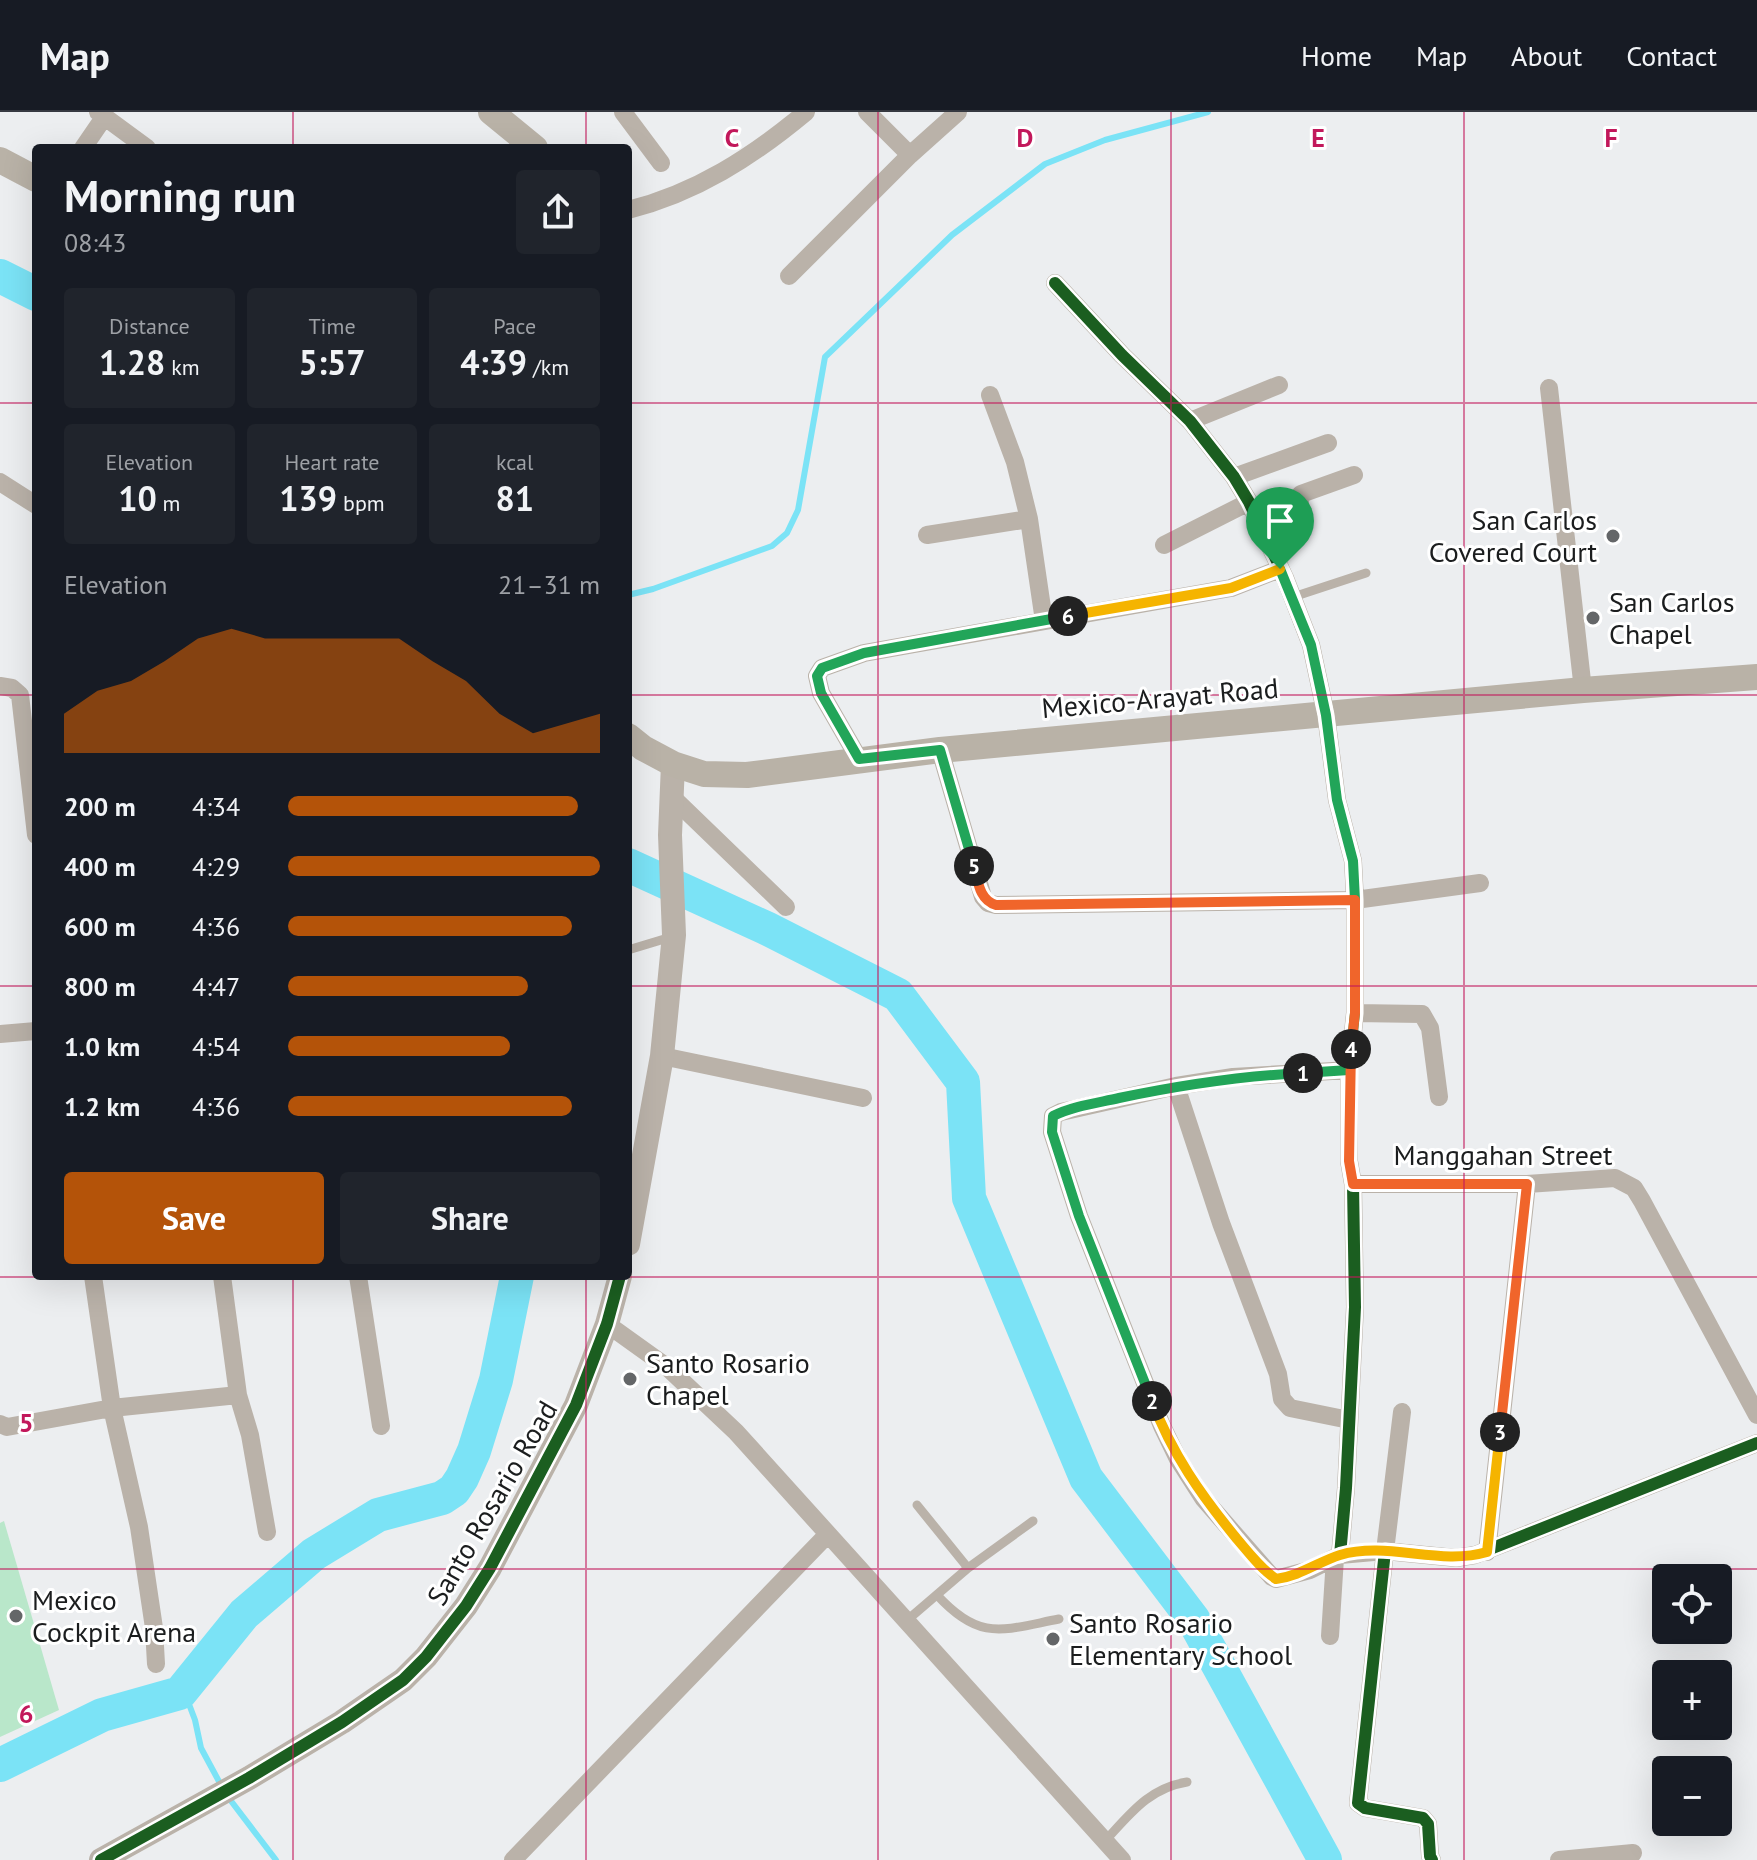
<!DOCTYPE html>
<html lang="en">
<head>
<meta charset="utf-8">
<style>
  :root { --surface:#171b24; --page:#20242c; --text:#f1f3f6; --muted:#9ea1a6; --line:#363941; --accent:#b45309 }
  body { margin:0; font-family:"PT Sans",sans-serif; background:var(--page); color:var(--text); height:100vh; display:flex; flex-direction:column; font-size:30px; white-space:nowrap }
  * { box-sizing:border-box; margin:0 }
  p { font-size:26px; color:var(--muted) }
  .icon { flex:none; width:44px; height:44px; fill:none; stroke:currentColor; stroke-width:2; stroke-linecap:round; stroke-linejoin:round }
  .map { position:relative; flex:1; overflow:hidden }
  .details { position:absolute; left:32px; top:32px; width:600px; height:1136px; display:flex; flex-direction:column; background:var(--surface); border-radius:8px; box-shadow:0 8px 32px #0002 }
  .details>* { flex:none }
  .fabs { position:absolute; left:1652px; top:1452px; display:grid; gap:16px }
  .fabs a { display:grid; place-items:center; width:80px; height:80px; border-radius:8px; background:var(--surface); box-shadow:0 8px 32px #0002; font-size:40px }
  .pin { position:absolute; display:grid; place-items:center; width:68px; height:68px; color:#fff; margin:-82px -34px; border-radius:50% 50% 50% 0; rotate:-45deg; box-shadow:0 0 8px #0007 }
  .pin .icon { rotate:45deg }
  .km { position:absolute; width:40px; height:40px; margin:-20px; border-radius:50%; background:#222; color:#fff; font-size:22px; line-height:40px; text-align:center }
  .round { display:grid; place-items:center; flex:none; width:84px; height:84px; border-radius:8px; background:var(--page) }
  .head { display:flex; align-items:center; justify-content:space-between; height:136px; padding:0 32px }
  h1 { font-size:44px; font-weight:700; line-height:60px }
  .stats { display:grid; grid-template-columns:repeat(3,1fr); gap:12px; height:136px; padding:8px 32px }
  .stats div { display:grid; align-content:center; border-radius:8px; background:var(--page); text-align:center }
  .stats b { font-size:34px; font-weight:700 }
  .stats small { font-size:22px; font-weight:400 }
  .stats p { font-size:22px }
  .chart { height:224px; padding:16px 32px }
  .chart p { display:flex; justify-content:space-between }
  .chart svg { width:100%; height:144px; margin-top:8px; fill:var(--accent); opacity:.7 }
  .button { display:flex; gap:16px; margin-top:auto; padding:16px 32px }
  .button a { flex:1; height:92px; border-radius:8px; background:var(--accent); color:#fff; font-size:32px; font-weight:700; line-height:92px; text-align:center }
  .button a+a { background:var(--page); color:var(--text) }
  ul { padding:0 32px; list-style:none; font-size:26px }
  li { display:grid; grid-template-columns:128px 96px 1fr; align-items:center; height:60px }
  li i { height:20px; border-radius:10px; background:var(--accent) }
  header { display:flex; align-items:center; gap:48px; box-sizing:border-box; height:112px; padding:0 40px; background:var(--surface); border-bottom:2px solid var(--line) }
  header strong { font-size:38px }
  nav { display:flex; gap:44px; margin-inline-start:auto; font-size:28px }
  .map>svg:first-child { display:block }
  .green { fill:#b9e7ca }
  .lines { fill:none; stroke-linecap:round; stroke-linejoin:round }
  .stream { stroke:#7be3f6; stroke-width:6 }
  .river { stroke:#7be3f6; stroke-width:34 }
  .service { stroke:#bab2a9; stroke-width:9 }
  .minor { stroke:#bab2a9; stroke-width:18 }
  .tertiary { stroke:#bab2a9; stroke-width:24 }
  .secondary { stroke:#b9b2a7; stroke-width:26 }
  .cycleway-casing { stroke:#fff; stroke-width:17 }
  .cycleway { stroke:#1b5e20; stroke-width:12 }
  .split-1-casing { stroke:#fff; stroke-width:16 }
  .split-2-casing { stroke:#fff; stroke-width:16 }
  .split-3-casing { stroke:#fff; stroke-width:16 }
  .split-4-casing { stroke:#fff; stroke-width:16 }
  .split-5-casing { stroke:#fff; stroke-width:16 }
  .split-6-casing { stroke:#fff; stroke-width:16 }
  .split-7-casing { stroke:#fff; stroke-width:16 }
  .split-1 { stroke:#22a559; stroke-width:10 }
  .split-2 { stroke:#22a559; stroke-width:10 }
  .split-3 { stroke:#f5b400; stroke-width:10 }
  .split-4 { stroke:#f0652b; stroke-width:10 }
  .split-5 { stroke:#f0652b; stroke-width:10 }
  .split-6 { stroke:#22a559; stroke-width:10 }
  .split-7 { stroke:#f5b400; stroke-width:10 }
  .grid { fill:none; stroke:#c2185b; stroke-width:2; stroke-opacity:0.55 }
  .poi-dot { fill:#646668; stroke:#fff; stroke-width:3 }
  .labels { text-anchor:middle; stroke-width:6; stroke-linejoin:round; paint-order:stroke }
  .poi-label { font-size:28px; fill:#1b1d1e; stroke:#fff; text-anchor:start }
  .street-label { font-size:28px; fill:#1b1d1e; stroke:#fff }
  .grid-label { font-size:26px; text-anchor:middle; font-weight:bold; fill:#c2185b; stroke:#fff; stroke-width:6; stroke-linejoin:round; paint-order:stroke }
</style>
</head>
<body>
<header>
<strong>Map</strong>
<nav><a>Home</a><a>Map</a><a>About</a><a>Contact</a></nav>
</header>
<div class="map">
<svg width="1757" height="1748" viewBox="0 0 1757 1748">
  <rect width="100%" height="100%" fill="#eceef0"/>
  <!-- green -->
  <path class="green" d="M 4,1409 L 59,1598 L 0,1625 L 0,1411 Z"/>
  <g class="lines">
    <!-- stream -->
    <path class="stream" d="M 628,483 L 653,477 L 772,434 L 787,421 L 798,398 L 825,245 L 952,123 L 1045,52 L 1105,28 L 1208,0
      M 180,1581 L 184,1579 L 195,1608 L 201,1636 L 222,1675
      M 228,1685 L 276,1748"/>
    <!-- river -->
    <path class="river" d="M 0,164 L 36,182
      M 628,753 L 766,816 L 898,883 L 963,970 L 969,1086 L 1086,1366 L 1193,1507 L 1325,1748
      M 0,1653 L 102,1603 L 180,1581 L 244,1502 L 314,1442 L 378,1403 L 442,1386 L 454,1378 L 462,1366 L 474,1339 L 496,1268 L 517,1164"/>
    <!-- service -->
    <path class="service" d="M 1293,485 L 1366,461
      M 628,838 L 671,825
      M 917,1393 L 968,1456
      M 937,1483 C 980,1530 1002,1518 1059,1507
      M 905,1510 L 968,1456 L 1033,1409
      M 1105,1729 C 1130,1702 1149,1676 1187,1670"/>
    <!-- minor -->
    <path class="minor" d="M 98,0 L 147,36
      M 623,0 L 661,51
      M 867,0 L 910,43
      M 83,36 L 105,4
      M 628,98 C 696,81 752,45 806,0
      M 789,164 L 910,43 L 958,0
      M 1055,171 L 1122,243 L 1190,309 L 1234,365 L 1249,390 L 1285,466 L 1311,533 L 1326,603 L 1337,688 L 1353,749 L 1355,788 L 1355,901 L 1349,958 L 1349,1049 L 1353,1072 L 1355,1195 L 1346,1376 L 1340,1443
      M 1549,276 L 1583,578
      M 990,283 L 1015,350 L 1029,407 L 1044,509
      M 1190,309 L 1279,273
      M 1234,365 L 1328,331
      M 0,370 L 36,393
      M 1262,419 C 1289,410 1297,413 1301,382 L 1354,363
      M 927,423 L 1029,407
      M 1164,433 L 1249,390
      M 0,574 L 12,576 L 20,583 L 36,723
      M 940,638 L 983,785 L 988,791 L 996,793 L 1355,788 L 1480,771
      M 859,647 L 821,581 L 817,564 L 822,556 L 864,541 L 1231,476 L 1280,457
      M 671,684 L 786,795
      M 1355,901 L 1422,902 L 1430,916 L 1439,985
      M 0,922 L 36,919
      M 662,944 L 863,986
      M 1349,958 L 1233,965 L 1176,974 L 1061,1000 L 1053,1004 L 1052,1020 L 1079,1104 L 1162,1314 L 1178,1347 L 1203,1386 L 1272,1465 L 1276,1467 L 1310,1458 L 1340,1443 L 1385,1439 L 1402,1300
      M 1176,974 L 1221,1111 L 1278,1262 L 1282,1287 L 1290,1296 L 1349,1308
      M 1353,1072 L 1527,1072 L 1615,1066 L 1634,1076 L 1642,1089 L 1757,1303
      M 93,1164 L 112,1296 L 139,1415 L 154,1516 L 156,1552
      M 222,1164 L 238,1283 L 250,1323 L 267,1420
      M 358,1164 L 381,1314
      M 607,1212 L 667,1255 L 736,1320 L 1122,1748
      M 0,1312 L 7,1315 L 112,1296 L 238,1283
      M 1487,1440 L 1527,1072
      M 1330,1524 L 1335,1446
      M 513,1748 L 828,1422
      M 1432,1748 L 1430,1744 L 1428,1712 L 1423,1706 L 1365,1696 L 1358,1691 L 1385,1439 L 1456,1446 L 1475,1443 L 1757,1331
      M 1559,1748 L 1633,1741"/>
    <!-- tertiary -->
    <path class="tertiary" d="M 628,1132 L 662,944 L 674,823 L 670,723 L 673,652
      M 101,1748 L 249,1666 L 342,1610 L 403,1568 L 426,1545 L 466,1494 L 490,1456 L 576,1293 L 607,1212 L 620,1164"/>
    <!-- secondary -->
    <path class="secondary" d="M 491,0 L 535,36
      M 0,48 L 36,67
      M 628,624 L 643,636 L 673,652 L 704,662 L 747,663 L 940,638 L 1583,578 L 1757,565"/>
    <!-- cycleway casing -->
    <g class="cycleway-casing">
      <path id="cycleway" d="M 1055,171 L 1122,243 L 1190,309 L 1234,365 L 1249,390 L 1285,466 L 1311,533 L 1326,603 L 1337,688 L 1353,749 L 1355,788 L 1355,901 L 1349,958 L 1349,1049 L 1353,1072 L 1355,1195 L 1346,1376 L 1340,1443
        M 101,1748 L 249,1666 L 342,1610 L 403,1568 L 426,1545 L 466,1494 L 490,1456 L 576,1293 L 607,1212 L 620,1164
        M 1432,1748 L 1430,1744 L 1428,1712 L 1423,1706 L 1365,1696 L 1358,1691 L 1385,1439 L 1456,1446 L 1475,1443 L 1757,1331"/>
    </g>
    <!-- cycleway -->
    <use href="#cycleway" class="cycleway"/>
  </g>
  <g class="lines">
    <!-- split-1 casing -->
    <g class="split-1-casing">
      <path id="split-1" d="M 1280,457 L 1311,533 L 1326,603 L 1337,688 L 1353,749 L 1355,788 L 1355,901 L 1349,958 L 1303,961"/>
    </g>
    <!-- split-2 casing -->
    <g class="split-2-casing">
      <path id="split-2" d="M 1152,1289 L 1079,1104 L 1052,1020 L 1053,1004 C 1073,994 1097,991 1119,986 C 1181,973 1239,964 1303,961"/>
    </g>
    <!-- split-3 casing -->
    <g class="split-3-casing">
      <path id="split-3" d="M 1152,1289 C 1172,1342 1201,1383 1237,1427 C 1249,1441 1261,1457 1276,1467 C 1300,1464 1318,1450 1340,1443 C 1388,1429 1439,1454 1487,1440 L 1500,1320"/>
    </g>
    <!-- split-4 casing -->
    <g class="split-4-casing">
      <path id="split-4" d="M 1351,937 L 1349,1049 L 1353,1072 L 1527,1072 L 1500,1320"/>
    </g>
    <!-- split-5 casing -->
    <g class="split-5-casing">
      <path id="split-5" d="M 974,754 C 978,769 979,788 996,793 L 1355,788 L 1355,901 L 1351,937"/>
    </g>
    <!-- split-6 casing -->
    <g class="split-6-casing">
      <path id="split-6" d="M 974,754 L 940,638 L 859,647 L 821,581 L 817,564 L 822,556 L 864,541 L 1068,504"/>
    </g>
    <!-- split-7 casing -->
    <g class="split-7-casing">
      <path id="split-7" d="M 1068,504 L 1231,476 L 1280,457"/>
    </g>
    <!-- split-1 -->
    <use href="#split-1" class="split-1"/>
    <!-- split-2 -->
    <use href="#split-2" class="split-2"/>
    <!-- split-3 -->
    <use href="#split-3" class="split-3"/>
    <!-- split-4 -->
    <use href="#split-4" class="split-4"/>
    <!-- split-5 -->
    <use href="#split-5" class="split-5"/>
    <!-- split-6 -->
    <use href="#split-6" class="split-6"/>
    <!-- split-7 -->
    <use href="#split-7" class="split-7"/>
  </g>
  <!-- grid -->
  <path class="grid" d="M 293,0 L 293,36M 586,0 L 586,36M 878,0 L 878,1748M 1171,0 L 1171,1748M 1464,0 L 1464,1748M 0,291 L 36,291M 628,291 L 1757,291M 0,583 L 36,583M 628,583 L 1757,583M 0,874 L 36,874M 628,874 L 1757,874M 293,1164 L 293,1748M 586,1164 L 586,1748M 0,1165 L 1757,1165M 0,1457 L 1757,1457"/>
  <!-- markers -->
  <g class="poi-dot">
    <circle cx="1613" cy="424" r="8"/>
    <circle cx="1593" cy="506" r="8"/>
    <circle cx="630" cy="1267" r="8"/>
    <circle cx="16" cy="1504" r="8"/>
    <circle cx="1053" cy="1527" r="8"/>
  </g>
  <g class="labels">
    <!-- poi labels -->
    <g class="poi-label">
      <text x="1597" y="418" text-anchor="end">San Carlos<tspan x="1597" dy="32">Covered Court</tspan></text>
      <text x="1609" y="500">San Carlos<tspan x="1609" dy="32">Chapel</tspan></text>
      <text x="646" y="1261">Santo Rosario<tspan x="646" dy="32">Chapel</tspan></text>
      <text x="32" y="1498">Mexico<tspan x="32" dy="32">Cockpit Arena</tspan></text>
      <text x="1069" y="1521">Santo Rosario<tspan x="1069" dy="32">Elementary School</tspan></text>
    </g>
    <!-- street labels -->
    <g class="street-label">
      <text transform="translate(1160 586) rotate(-5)" y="10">Mexico-Arayat Road</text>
      <text x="1503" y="1053">Manggahan Street</text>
      <text transform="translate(492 1391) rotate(-60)" y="10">Santo Rosario Road</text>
    </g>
  </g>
  <g class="grid-label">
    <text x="732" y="35">C</text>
    <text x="1025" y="35">D</text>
    <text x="1318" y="35">E</text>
    <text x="1611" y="35">F</text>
    <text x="26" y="1320">5</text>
    <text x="26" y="1611">6</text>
  </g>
</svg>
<div class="fabs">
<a><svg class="icon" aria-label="locate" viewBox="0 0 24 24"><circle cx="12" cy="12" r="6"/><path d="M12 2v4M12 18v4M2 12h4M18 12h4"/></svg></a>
<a>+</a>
<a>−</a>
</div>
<div class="pin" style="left:1280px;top:457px;background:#1e9e55"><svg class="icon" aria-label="arrive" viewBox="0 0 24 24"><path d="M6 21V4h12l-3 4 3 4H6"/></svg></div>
<b class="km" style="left:1303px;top:961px">1</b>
<b class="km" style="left:1152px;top:1289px">2</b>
<b class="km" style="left:1500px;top:1320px">3</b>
<b class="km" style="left:1351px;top:937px">4</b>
<b class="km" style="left:974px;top:754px">5</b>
<b class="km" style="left:1068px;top:504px">6</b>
<section class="details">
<div class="head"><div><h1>Morning run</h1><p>08:43</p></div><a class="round"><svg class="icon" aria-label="share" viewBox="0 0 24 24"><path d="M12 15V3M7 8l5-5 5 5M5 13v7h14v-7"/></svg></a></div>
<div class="stats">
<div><p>Distance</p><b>1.28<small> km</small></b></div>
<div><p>Time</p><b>5:57</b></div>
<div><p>Pace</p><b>4:39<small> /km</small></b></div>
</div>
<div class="stats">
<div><p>Elevation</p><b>10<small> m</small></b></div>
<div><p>Heart rate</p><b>139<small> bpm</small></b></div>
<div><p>kcal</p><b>81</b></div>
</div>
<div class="chart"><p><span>Elevation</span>21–31 m</p>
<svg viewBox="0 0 160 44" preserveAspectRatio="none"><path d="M0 44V32L10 25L20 22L30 16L40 9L50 6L60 9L70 9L80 9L90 9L100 9L110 16L120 22L130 32L140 38L150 35L160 32V44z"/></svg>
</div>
<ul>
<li><b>200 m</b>4:34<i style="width:93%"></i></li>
<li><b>400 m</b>4:29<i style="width:100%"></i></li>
<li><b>600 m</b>4:36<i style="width:91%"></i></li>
<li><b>800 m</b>4:47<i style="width:77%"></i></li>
<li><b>1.0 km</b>4:54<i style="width:71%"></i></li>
<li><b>1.2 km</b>4:36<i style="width:91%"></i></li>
</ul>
<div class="button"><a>Save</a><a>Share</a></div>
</section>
</div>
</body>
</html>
